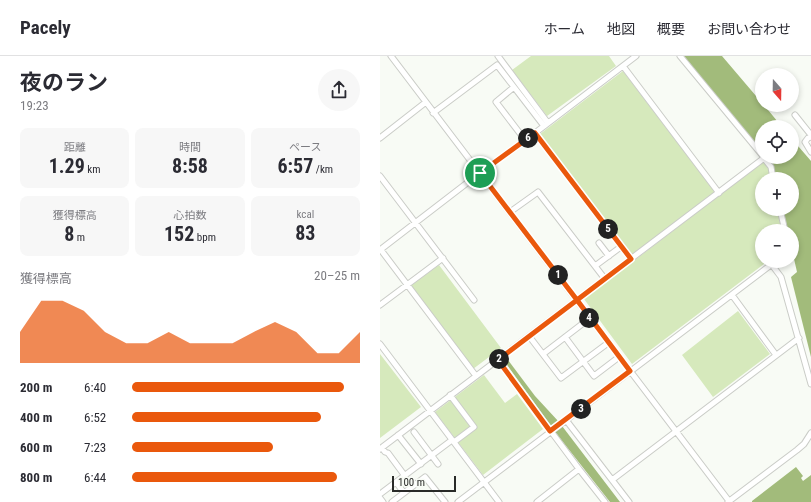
<!DOCTYPE html>
<html lang="ja">
<head>
<meta charset="utf-8">
<style>
  :root { --surface:#fff; --page:#f7f7f7; --text:#2b2b33; --muted:#7c7c81; --line:#e1e1e2; --accent:#ea580c }
  body { margin:0; font-family:"Roboto Condensed","Noto Sans JP",sans-serif; background:var(--page); color:var(--text); height:100vh; display:flex; flex-direction:column; font-size:15px; white-space:nowrap }
  * { box-sizing:border-box; margin:0 }
  p { font-size:13px; color:var(--muted) }
  .icon { flex:none; width:22px; height:22px; fill:none; stroke:currentColor; stroke-width:2; stroke-linecap:round; stroke-linejoin:round }
  .map { position:relative; flex:1; overflow:hidden }
  .side { display:flex; flex-direction:column; background:var(--surface); width:380px }
  .side>* { flex:none }
  .needle { width:26px; rotate:160deg }
  .fabs { position:absolute; left:375px; top:12px; display:grid; gap:8px }
  .fabs a { display:grid; place-items:center; width:44px; height:44px; border-radius:50%; background:var(--surface); box-shadow:0 2px 6px #0003; font-size:20px }
  .scale { position:absolute; left:12px; bottom:10px; width:64px; box-sizing:border-box; padding-left:4px; border:2px solid #292a28; border-top:0; font-size:11px; line-height:14px; white-space:nowrap; color:#292a28; -webkit-text-stroke:3px #f8fbf5; paint-order:stroke }
  .pin { position:absolute; display:grid; place-items:center; width:34px; height:34px; color:#fff; margin:-17px; border:2px solid #fff; border-radius:50%; box-shadow:0 1px 4px #0007 }
  .km { position:absolute; width:20px; height:20px; margin:-10px; border-radius:50%; background:#222; color:#fff; font-size:11px; line-height:20px; text-align:center }
  .round { display:grid; place-items:center; flex:none; width:42px; height:42px; border-radius:21px; background:var(--page) }
  .overview { display:flex; align-items:center; justify-content:space-between; height:68px; padding:0 20px }
  h1 { font-size:22px; font-weight:700; line-height:30px }
  .figures { display:grid; grid-template-columns:repeat(3,1fr); gap:6px; height:68px; padding:4px 20px }
  .figures div { display:grid; align-content:center; border-radius:8px; background:var(--page); text-align:center }
  .figures b { font-size:20px; font-weight:700 }
  .figures small { font-size:11px; font-weight:400 }
  .figures p { font-size:11px }
  .chart { height:112px; padding:8px 20px }
  .chart p { display:flex; justify-content:space-between }
  .chart svg { width:100%; height:72px; margin-top:4px; fill:var(--accent); opacity:.7 }
  ul { padding:0 20px; list-style:none; font-size:13px }
  li { display:grid; grid-template-columns:64px 48px 1fr; align-items:center; height:30px }
  li i { height:10px; border-radius:5px; background:var(--accent) }
  header { display:flex; align-items:center; gap:24px; box-sizing:border-box; height:56px; padding:0 20px; background:var(--surface); border-bottom:1px solid var(--line) }
  header strong { font-size:19px }
  nav { display:flex; gap:22px; margin-inline-start:auto; font-size:14px }
  main { display:flex; flex:1; min-height:0 }
  .map>svg:first-child { display:block }
  .green { fill:#d6e9bc }
  .water { fill:#a2bb7b }
  .lines { fill:none; stroke-linecap:round; stroke-linejoin:round }
  .minor-casing { stroke:#caccc7; stroke-width:7 }
  .minor { stroke:#fff; stroke-width:5 }
  .route-casing { stroke:#fff; stroke-width:8 }
  .route { stroke:#ea580c; stroke-width:5 }
</style>
</head>
<body>
<header>
<strong>Pacely</strong>
<nav><a>ホーム</a><a>地図</a><a>概要</a><a>お問い合わせ</a></nav>
</header>
<main>
<section class="side">
<div class="overview"><div><h1>夜のラン</h1><p>19:23</p></div><a class="round"><svg class="icon" aria-label="share" viewBox="0 0 24 24"><path d="M12 15V3M7 8l5-5 5 5M5 13v7h14v-7"/></svg></a></div>
<div class="figures">
<div><p>距離</p><b>1.29<small> km</small></b></div>
<div><p>時間</p><b>8:58</b></div>
<div><p>ペース</p><b>6:57<small> /km</small></b></div>
</div>
<div class="figures">
<div><p>獲得標高</p><b>8<small> m</small></b></div>
<div><p>心拍数</p><b>152<small> bpm</small></b></div>
<div><p>kcal</p><b>83</b></div>
</div>
<div class="chart"><p><span>獲得標高</span>20–25 m</p>
<svg viewBox="0 0 160 44" preserveAspectRatio="none"><path d="M0 44V25L10 6L20 6L30 12L40 25L50 32L60 32L70 25L80 32L90 32L100 32L110 25L120 19L130 25L140 38L150 38L160 25V44z"/></svg>
</div>
<ul>
<li><b>200 m</b>6:40<i style="width:93%"></i></li>
<li><b>400 m</b>6:52<i style="width:83%"></i></li>
<li><b>600 m</b>7:23<i style="width:62%"></i></li>
<li><b>800 m</b>6:44<i style="width:90%"></i></li>
</ul>
</section>
<div class="map">
<svg width="431" height="446" viewBox="0 0 431 446">
  <rect width="100%" height="100%" fill="#f8fbf5"/>
  <!-- green -->
  <path class="green" d="M 151,0 L 229,0 L 236,10 L 167,60 L 132,14 Z
    M 243,15 L 335,136 L 252,199 L 160,78 Z
    M 384,105 L 389,113 L 391,123 L 382,123 L 382,153 L 397,153 L 402,175 L 382,175 L 382,205 L 388,205 L 252,308 L 204,243 Z
    M 59,209 L 121,292 L 93,313 L 30,230 Z
    M 358,255 L 390,298 L 333,341 L 302,299 Z
    M 0,298 L 41,351 L 0,382 Z
    M 104,319 L 125,347 L 137,338 L 163,373 L 103,419 L 55,356 Z"/>
  <!-- water -->
  <path class="water" d="M 304,0 L 342,0 L 382,47 L 382,49 L 384,49 L 402,71 L 382,71 L 382,97 Z
    M 412,83 L 431,105 L 431,301 L 411,221 L 417,216 L 412,194 L 412,175 L 408,175 L 403,153 L 412,153 L 412,123 L 396,123 L 393,111 L 386,101 L 412,101 Z
    M 128,304 L 155,340 L 179,366 L 240,446 L 230,446 L 179,381 L 125,306 Z
    M 416,411 L 423,420 L 421,422 L 423,425 L 431,419 L 431,446 L 372,446 L 372,445 Z"/>
  <g class="lines">
    <!-- minor casing -->
    <g class="minor-casing">
      <path id="minor" d="M 11,0 L 349,445
        M 118,0 L 168,67
        M 300,0 L 382,99
        M 243,10 L 339,137
        M 134,31 L 116,46 L 145,84
        M 53,57 L 117,9 L 164,70
        M 415,59 L 431,79
        M 155,77 L 251,203
        M 431,81 L 428,82 L 425,86 L 431,96
        M 0,82 L 46,46
        M 383,101 L 391,111 L 393,123
        M 0,120 L 94,244
        M 400,153 L 405,175
        M 130,156 L 158,136 L 225,223
        M 219,187 L 229,200
        M 0,194 L 100,117 L 155,77 L 256,0
        M 1,194 L 96,320
        M 392,209 L 401,221 L 431,328
        M 215,210 L 242,190
        M 352,239 L 396,299
        M 0,249 L 63,202
        M 149,280 L 181,322 L 228,287
        M 185,281 L 214,320 L 239,301
        M 0,288 L 119,446
        M 163,298 L 210,262
        M 118,304 L 199,413 L 157,446
        M 70,339 L 94,371 L 74,386
        M 186,364 L 249,446
        M 34,376 L 58,408
        M 18,379 L 41,408
        M 2,392 L 5,396 L 8,397 L 25,420
        M 0,393 L 384,102
        M 199,413 L 225,446
        M 232,424 L 419,282
        M 16,426 L 72,384
        M 0,438 L 16,426 L 24,437
        M 0,442 L 3,446
        M 12,446 L 45,421 L 65,446
        M 78,446 L 396,205
        M 348,446 L 417,394 L 424,388 L 431,377"/>
    </g>
    <!-- minor -->
    <use href="#minor" class="minor"/>
  </g>
  <g class="lines">
    <!-- route casing -->
    <g class="route-casing">
      <path id="route" d="M 100,117 L 197,244 L 118,304 L 170,375 L 250,315 L 197,244 L 251,203 L 155,77 L 100,117"/>
    </g>
    <!-- route -->
    <use href="#route" class="route"/>
  </g>
</svg>
<div class="fabs">
<a><svg class="needle" viewBox="-14 -14 28 28"><path d="M0-13l5 13h-10z" fill="#e53935"/><path d="M0 13l5-13h-10z" fill="#7c7c81"/></svg></a>
<a><svg class="icon" aria-label="locate" viewBox="0 0 24 24"><circle cx="12" cy="12" r="6"/><path d="M12 2v4M12 18v4M2 12h4M18 12h4"/></svg></a>
<a>+</a>
<a>−</a>
</div>
<div class="scale">100 m</div>
<div class="pin" style="left:100px;top:117px;background:#1e9e55"><svg class="icon" aria-label="arrive" viewBox="0 0 24 24"><path d="M6 21V4h12l-3 4 3 4H6"/></svg></div>
<b class="km" style="left:178px;top:219px">1</b>
<b class="km" style="left:119px;top:303px">2</b>
<b class="km" style="left:201px;top:353px">3</b>
<b class="km" style="left:209px;top:262px">4</b>
<b class="km" style="left:228px;top:173px">5</b>
<b class="km" style="left:148px;top:82px">6</b>
</div>
</main>
</body>
</html>
